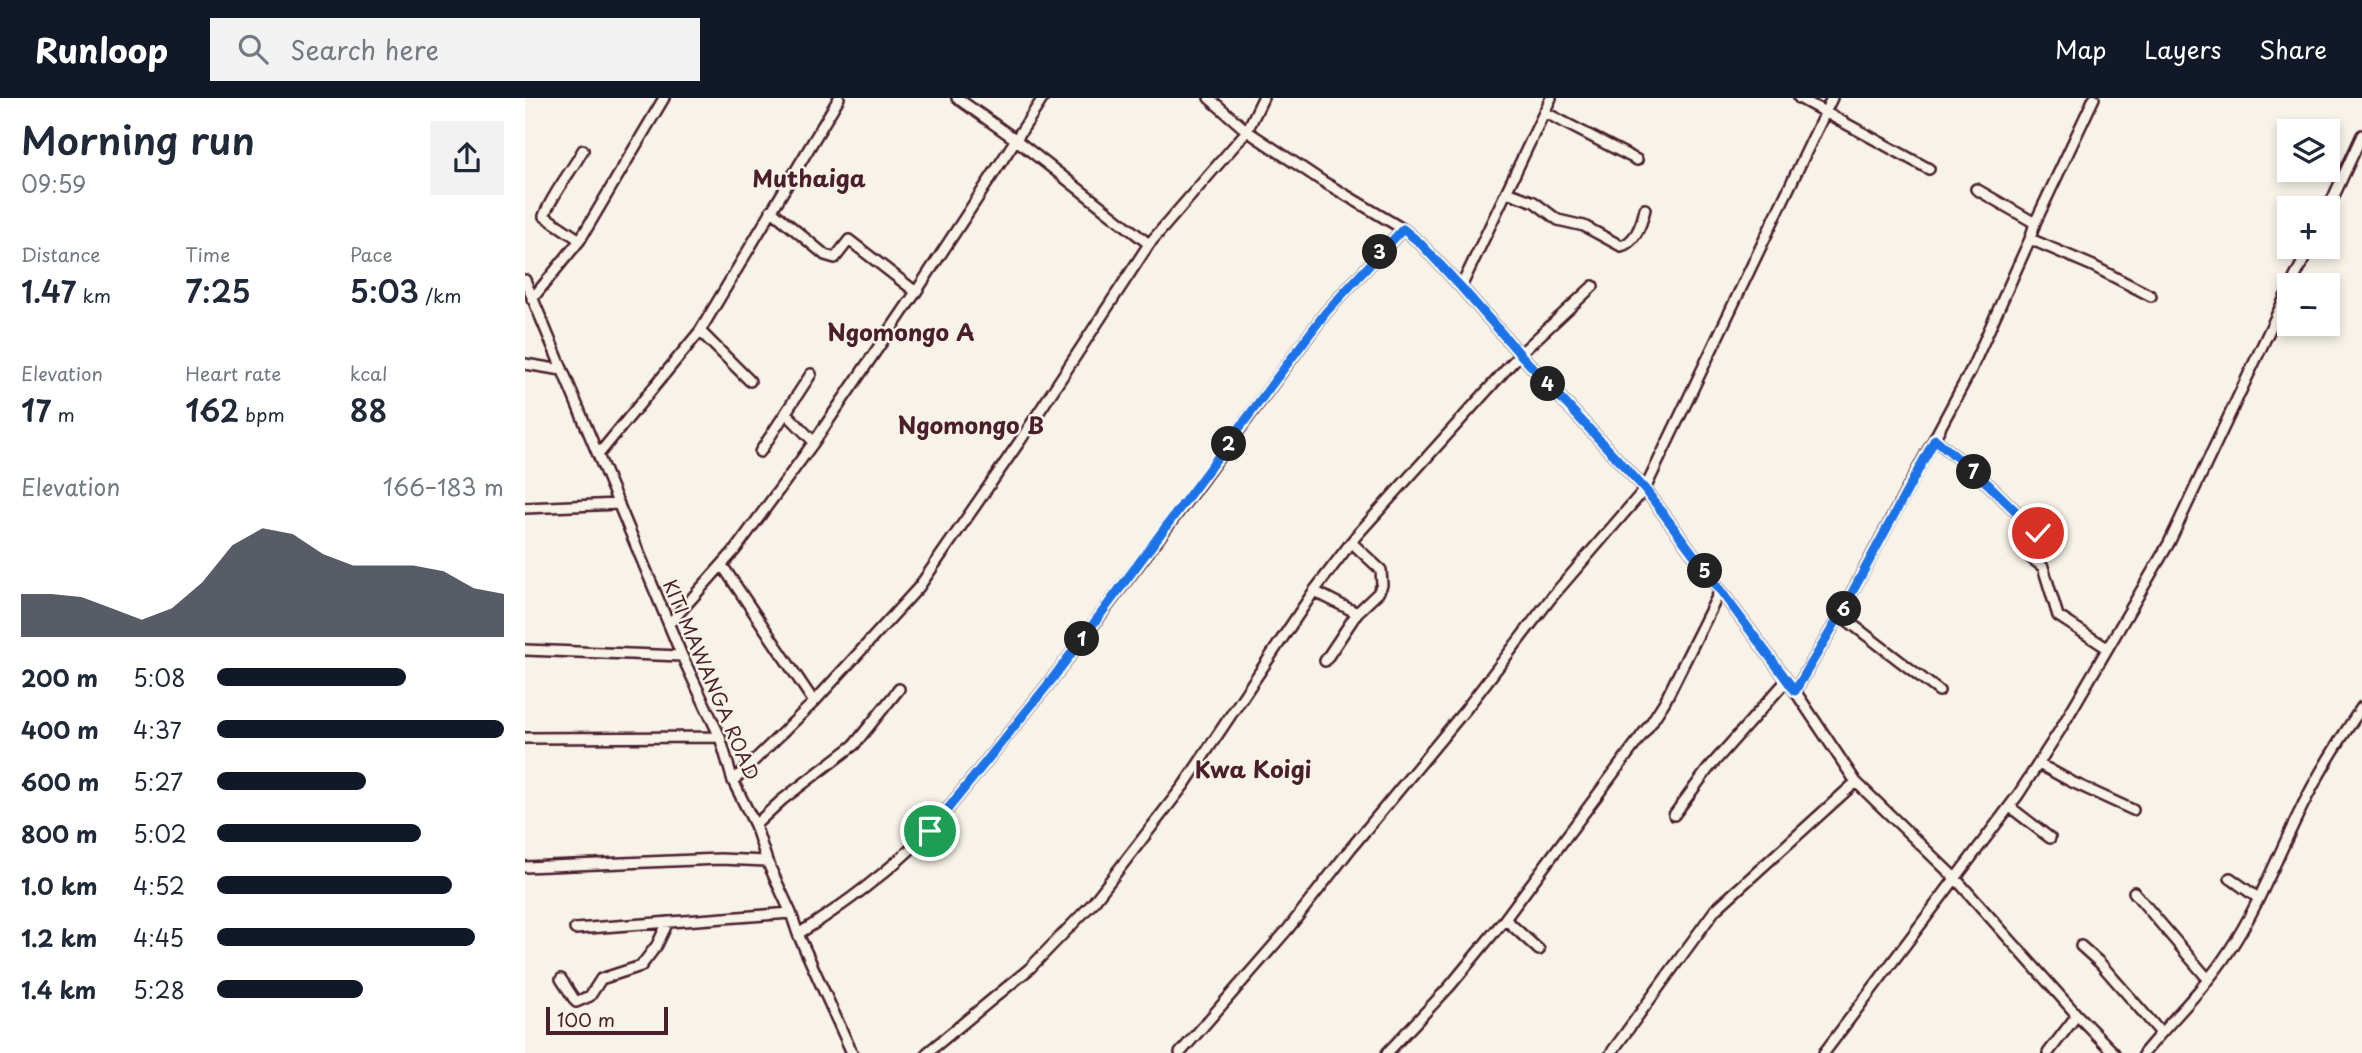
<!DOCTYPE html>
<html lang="en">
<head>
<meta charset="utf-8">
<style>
  :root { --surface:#fff; --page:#f2f2f3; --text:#1f2937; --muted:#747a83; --accent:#111827 }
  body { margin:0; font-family:"Playpen Sans",sans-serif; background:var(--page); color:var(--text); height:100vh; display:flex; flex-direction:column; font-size:26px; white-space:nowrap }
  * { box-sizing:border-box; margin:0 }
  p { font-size:23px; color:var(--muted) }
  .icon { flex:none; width:38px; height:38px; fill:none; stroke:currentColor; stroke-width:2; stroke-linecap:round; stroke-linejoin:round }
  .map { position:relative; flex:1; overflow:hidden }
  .panel { display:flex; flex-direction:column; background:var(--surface); width:525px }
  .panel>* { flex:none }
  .tools { position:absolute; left:1752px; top:21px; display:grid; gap:14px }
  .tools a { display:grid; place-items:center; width:63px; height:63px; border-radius:0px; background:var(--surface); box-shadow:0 4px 10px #0003; font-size:35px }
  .scale { position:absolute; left:21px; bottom:18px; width:122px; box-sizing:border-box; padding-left:7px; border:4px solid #4a1f2b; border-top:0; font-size:19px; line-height:24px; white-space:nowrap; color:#4a1f2b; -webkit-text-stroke:5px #f7f3e8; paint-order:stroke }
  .pin { position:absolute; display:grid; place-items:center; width:60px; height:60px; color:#fff; margin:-30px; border:4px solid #fff; border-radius:50%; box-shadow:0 2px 7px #0007 }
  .km { position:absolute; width:35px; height:35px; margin:-18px; border-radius:50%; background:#222; color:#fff; font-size:19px; line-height:35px; text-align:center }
  .round { display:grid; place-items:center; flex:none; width:74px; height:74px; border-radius:0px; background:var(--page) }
  .overview { display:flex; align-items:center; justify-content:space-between; height:119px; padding:0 21px }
  h1 { font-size:38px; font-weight:600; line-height:52px }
  .metrics { display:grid; grid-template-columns:repeat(3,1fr); gap:10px; height:119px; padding:7px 21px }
  .metrics div { display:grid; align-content:center }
  .metrics b { font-size:30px; font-weight:600 }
  .metrics small { font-size:19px; font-weight:400 }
  .metrics p { font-size:19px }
  .chart { height:196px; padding:14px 21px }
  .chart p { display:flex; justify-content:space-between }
  .chart svg { width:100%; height:126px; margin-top:7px; fill:var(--accent); opacity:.7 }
  ul { padding:0 21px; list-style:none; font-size:23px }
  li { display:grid; grid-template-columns:112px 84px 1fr; align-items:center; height:52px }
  li i { height:18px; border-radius:9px; background:var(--accent) }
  header { display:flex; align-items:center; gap:42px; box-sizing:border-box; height:98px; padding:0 35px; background:var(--accent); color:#fff }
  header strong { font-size:33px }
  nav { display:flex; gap:38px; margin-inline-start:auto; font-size:24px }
  .search { width:490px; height:63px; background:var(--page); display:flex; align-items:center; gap:18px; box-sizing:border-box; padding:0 24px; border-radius:0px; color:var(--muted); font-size:26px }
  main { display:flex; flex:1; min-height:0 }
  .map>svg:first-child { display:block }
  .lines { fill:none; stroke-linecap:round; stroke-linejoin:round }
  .street-casing { stroke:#4a1f2b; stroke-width:14 }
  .street { stroke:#f7f3e8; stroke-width:9 }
  .route-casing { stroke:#fff; stroke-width:14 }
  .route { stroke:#1a73e8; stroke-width:9 }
  .labels { text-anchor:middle; stroke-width:5; stroke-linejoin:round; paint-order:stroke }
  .street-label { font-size:19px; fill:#4a1f2b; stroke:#f7f3e8 }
  .quarter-label { font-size:23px; font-weight:bold; fill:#4a1f2b; stroke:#f7f3e8 }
</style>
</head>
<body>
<header>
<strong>Runloop</strong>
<div class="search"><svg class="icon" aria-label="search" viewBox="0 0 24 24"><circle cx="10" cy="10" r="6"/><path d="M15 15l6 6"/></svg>Search here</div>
<nav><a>Map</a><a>Layers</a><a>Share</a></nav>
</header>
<main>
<section class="panel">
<div class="overview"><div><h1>Morning run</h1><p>09:59</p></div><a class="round"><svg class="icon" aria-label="share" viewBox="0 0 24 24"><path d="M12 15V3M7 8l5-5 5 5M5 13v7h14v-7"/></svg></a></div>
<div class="metrics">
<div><p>Distance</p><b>1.47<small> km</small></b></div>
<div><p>Time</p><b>7:25</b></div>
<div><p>Pace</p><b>5:03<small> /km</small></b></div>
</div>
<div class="metrics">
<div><p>Elevation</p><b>17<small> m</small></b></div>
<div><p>Heart rate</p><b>162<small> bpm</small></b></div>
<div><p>kcal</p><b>88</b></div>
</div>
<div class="chart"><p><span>Elevation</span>166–183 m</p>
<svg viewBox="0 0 160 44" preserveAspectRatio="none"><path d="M0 44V29L10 29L20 30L30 34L40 38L50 34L60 25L70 12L80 6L90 8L100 15L110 19L120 19L130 19L140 21L150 27L160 29V44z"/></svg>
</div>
<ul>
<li><b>200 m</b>5:08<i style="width:66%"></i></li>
<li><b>400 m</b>4:37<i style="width:100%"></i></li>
<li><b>600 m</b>5:27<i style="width:52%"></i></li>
<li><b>800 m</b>5:02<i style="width:71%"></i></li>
<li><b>1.0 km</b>4:52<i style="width:82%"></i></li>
<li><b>1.2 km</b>4:45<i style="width:90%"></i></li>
<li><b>1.4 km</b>5:28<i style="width:51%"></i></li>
</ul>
</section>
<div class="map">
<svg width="1837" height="955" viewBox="0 0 1837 955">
  <rect width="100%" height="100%" fill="#f7f3e8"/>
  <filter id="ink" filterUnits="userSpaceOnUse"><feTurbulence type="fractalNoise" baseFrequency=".0143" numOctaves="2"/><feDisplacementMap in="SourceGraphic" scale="14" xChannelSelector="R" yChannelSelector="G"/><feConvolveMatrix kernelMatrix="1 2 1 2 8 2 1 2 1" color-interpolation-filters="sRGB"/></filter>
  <g filter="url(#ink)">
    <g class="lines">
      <!-- street casing -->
      <g class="street-casing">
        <path id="street" d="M 684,0 L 722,33 L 797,83 L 878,131 L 895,145 L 936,189 L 995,256 L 1120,391 L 1270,593 L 1331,684 L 1431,781 L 1552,917 L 1589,955
          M 1274,0 L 1404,71
          M 1019,14 L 1112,62
          M 1451,91 L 1510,125
          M 982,94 L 1009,104 L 1033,122 L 1059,128 L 1096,148 C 1111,144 1117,125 1120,111
          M 246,112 L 300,157 L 310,160 L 324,142 L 391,194
          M 1802,113 L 1837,37
          M 1505,141 L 1568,168 L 1626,198
          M 55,142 L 19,118 C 28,95 46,74 58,52
          M 624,146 L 722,33 L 738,0
          M 0,182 L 157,558 L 195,639 L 208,683 L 230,727 L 242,763 L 266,815 L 273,836 L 327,955
          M 1766,187 L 1785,149
          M 936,189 L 1026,0
          M 7,201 L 55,142 L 139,0
          M 175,233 L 225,283
          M 0,266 L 37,272
          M 261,315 L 289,344
          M 1410,341 L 1463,386 L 1513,435 L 1514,437 L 1506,460 L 1518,469 L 1533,518 L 1582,550
          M 235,354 L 286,276
          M 73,357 L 175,233 L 314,0
          M 0,410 L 94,406
          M 197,467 L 289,604
          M 789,493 L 832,515
          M 1315,517 L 1414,593
          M 144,526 L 210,452 L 289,344 L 391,194 L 518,0
          M 0,552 L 157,558
          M 800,563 L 832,515 L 853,495 L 857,487 L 856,472 L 826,444
          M 1270,593 L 1315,517 L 1446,272 L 1505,141 L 1510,125 L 1569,0
          M 0,640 L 195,639
          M 1514,666 L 1547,684 L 1608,712
          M 208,683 L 289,604 L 394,489 L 495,343 L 624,146 L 490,41 L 432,0
          M 1485,709 L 1525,740
          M 1149,717 L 1183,671 L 1262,582
          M 230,727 L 257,702 L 329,647 L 374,591
          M 0,769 L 195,761 L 242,763
          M 1705,780 L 1733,800
          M 1609,794 L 1683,881
          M 50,831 L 266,815
          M 273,836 C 320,807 365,772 405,733 L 525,584 L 658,408 L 801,214 L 878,131
          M 1556,848 L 1575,865 L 1636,935
          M 1014,852 L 980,821 L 1126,625 L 1140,603 L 1195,493
          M 36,881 L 51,904 L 65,898 L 76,881 L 116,868 L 132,847 L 143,824
          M 402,955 L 504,871 L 567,806 L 659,687 L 789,493 L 831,438 L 995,256 L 1068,188
          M 655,955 L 763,831 L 826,750 L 941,611 L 1026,500 L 1120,391 L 1307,0
          M 862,955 L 925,888 L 980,821
          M 1086,955 L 1190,812 L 1331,684
          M 1299,955 L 1493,697 L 1535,632 L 1644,445 L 1764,191
          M 1523,955 L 1552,917
          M 1619,955 C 1647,921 1680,890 1704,853 C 1732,811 1750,764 1772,719 C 1790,681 1813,644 1837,609"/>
      </g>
      <!-- street -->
      <use href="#street" class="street"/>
    </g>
  </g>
  <g class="lines" filter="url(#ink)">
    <!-- route casing -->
    <g class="route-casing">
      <path id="route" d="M 405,733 L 525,584 L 801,214 L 878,131 L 895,145 L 936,189 L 995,256 L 1120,391 L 1270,593 L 1315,517 L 1410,341 L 1463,386 L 1513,435"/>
    </g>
    <!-- route -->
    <use href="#route" class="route"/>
  </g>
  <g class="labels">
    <!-- street labels -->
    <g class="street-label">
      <text transform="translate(186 582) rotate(67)" y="7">KITI MAWANGA ROAD</text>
    </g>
    <!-- quarter labels -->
    <g class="quarter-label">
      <text x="284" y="89">Muthaiga</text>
      <text x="376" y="243">Ngomongo A</text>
      <text x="446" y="336">Ngomongo B</text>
      <text x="728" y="680">Kwa Koigi</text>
    </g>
  </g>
</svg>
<div class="tools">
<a><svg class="icon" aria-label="layers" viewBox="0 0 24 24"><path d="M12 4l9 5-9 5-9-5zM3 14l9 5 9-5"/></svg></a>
<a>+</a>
<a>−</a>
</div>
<div class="scale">100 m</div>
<div class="pin" style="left:405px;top:733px;background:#1e9e55"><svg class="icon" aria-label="arrive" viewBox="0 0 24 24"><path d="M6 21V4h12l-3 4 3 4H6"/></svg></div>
<div class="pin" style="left:1513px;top:435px;background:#d93025"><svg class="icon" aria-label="check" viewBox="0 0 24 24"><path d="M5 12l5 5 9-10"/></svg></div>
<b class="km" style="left:557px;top:541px">1</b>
<b class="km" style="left:704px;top:346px">2</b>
<b class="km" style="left:855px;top:154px">3</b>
<b class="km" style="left:1023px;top:286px">4</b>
<b class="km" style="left:1180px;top:473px">5</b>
<b class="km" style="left:1319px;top:511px">6</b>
<b class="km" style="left:1449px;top:374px">7</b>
</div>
</main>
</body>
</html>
